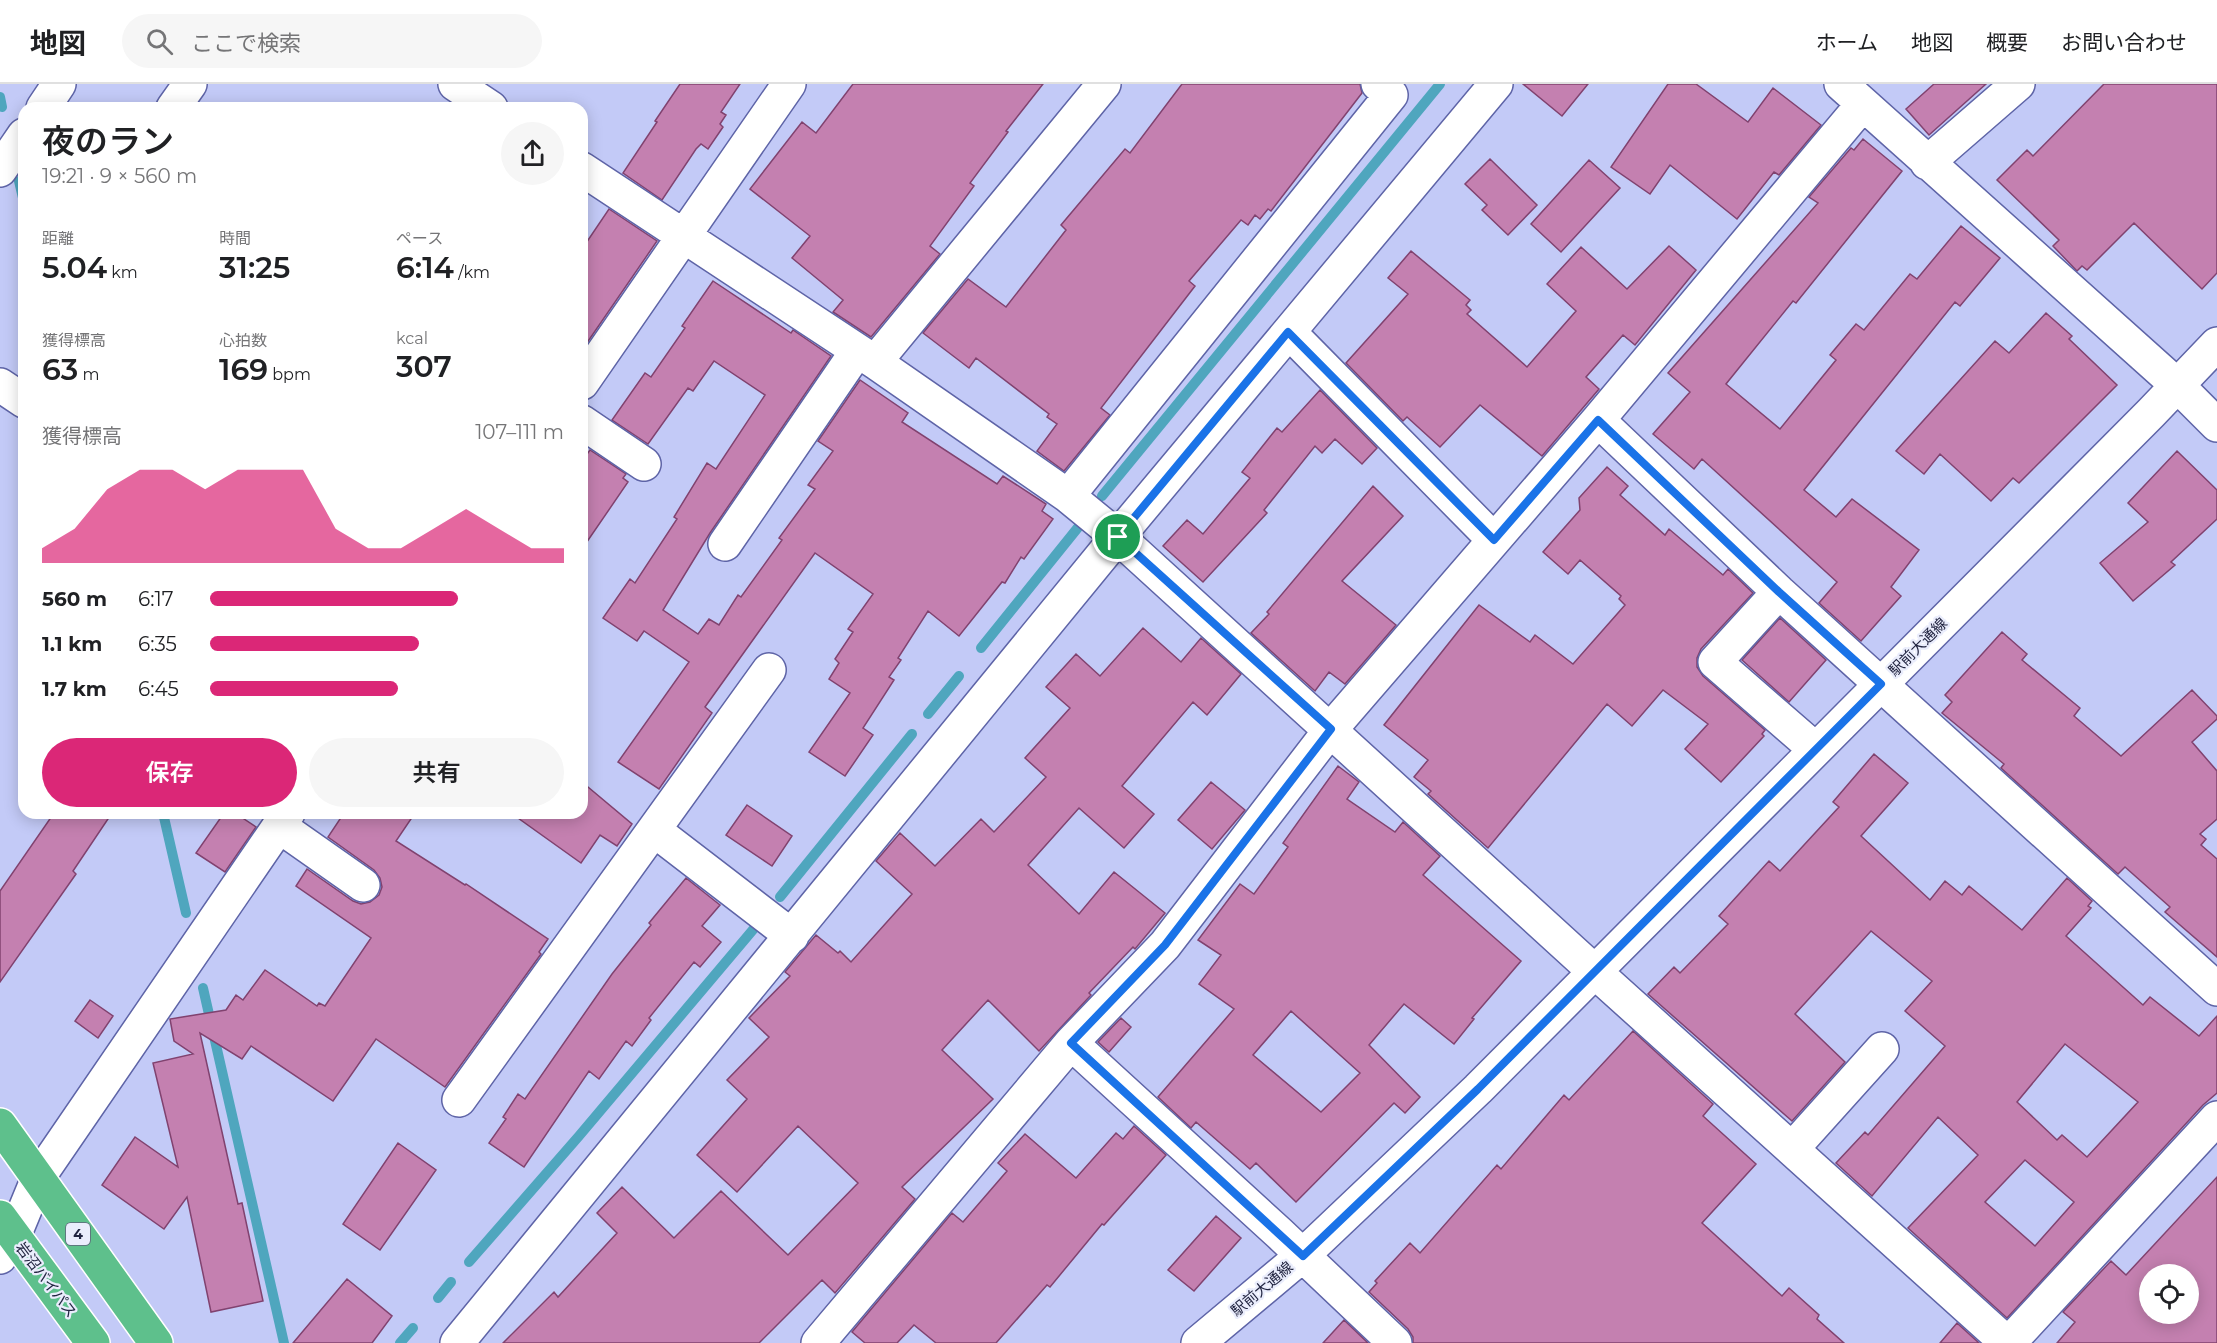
<!DOCTYPE html>
<html lang="ja">
<head>
<meta charset="utf-8">
<style>
  :root { --surface:#fff; --page:#f6f6f6; --text:#202124; --muted:#757577; --line:#e0e0e0; --accent:#db2777 }
  body { margin:0; font-family:Montserrat,"Noto Sans JP",sans-serif; background:var(--page); color:var(--text); height:100vh; display:flex; flex-direction:column; font-size:22px; white-space:nowrap }
  * { box-sizing:border-box; margin:0 }
  p { font-size:20px; color:var(--muted) }
  .icon { flex:none; width:33px; height:33px; fill:none; stroke:currentColor; stroke-width:2; stroke-linecap:round; stroke-linejoin:round }
  .map { position:relative; flex:1; overflow:hidden }
  .details { position:absolute; left:18px; top:18px; width:570px; height:717px; display:flex; flex-direction:column; background:var(--surface); border-radius:18px; box-shadow:0 3px 15px #0003 }
  .details>* { flex:none }
  .controls { position:absolute; left:2139px; top:1180px; display:grid; gap:12px }
  .controls a { display:grid; place-items:center; width:60px; height:60px; border-radius:50%; background:var(--surface); box-shadow:0 3px 15px #0003; font-size:30px }
  .pin { position:absolute; display:grid; place-items:center; width:51px; height:51px; color:#fff; margin:-26px; border:3px solid #fff; border-radius:50%; box-shadow:0 2px 6px #0007 }
  .round { display:grid; place-items:center; flex:none; width:63px; height:63px; border-radius:32px; background:var(--page) }
  .head { display:flex; align-items:center; justify-content:space-between; height:102px; padding:0 24px }
  h1 { font-size:33px; font-weight:600; line-height:45px }
  .stats { display:grid; grid-template-columns:repeat(3,1fr); gap:9px; height:102px; padding:6px 24px }
  .stats div { display:grid; align-content:center }
  .stats b { font-size:30px; font-weight:600 }
  .stats small { font-size:16px; font-weight:400 }
  .stats p { font-size:16px }
  .chart { height:168px; padding:12px 24px }
  .chart p { display:flex; justify-content:space-between }
  .chart svg { width:100%; height:108px; margin-top:6px; fill:var(--accent); opacity:.7 }
  .primary-button { display:flex; gap:12px; margin-top:auto; padding:12px 24px }
  .primary-button a { flex:1; height:69px; border-radius:36px; background:var(--accent); color:#fff; font-size:24px; font-weight:600; line-height:69px; text-align:center }
  .primary-button a+a { background:var(--page); color:var(--text) }
  ul { padding:0 24px; list-style:none; font-size:20px }
  li { display:grid; grid-template-columns:96px 72px 1fr; align-items:center; height:45px }
  li i { height:15px; border-radius:8px; background:var(--accent) }
  header { display:flex; align-items:center; gap:36px; box-sizing:border-box; height:84px; padding:0 30px; background:var(--surface); border-bottom:2px solid var(--line) }
  header strong { font-size:28px }
  nav { display:flex; gap:33px; margin-inline-start:auto; font-size:21px }
  .search { width:420px; height:54px; background:var(--page); display:flex; align-items:center; gap:15px; box-sizing:border-box; padding:0 21px; border-radius:33px; color:var(--muted); font-size:22px }
  .map>svg:first-child { display:block }
  .lines { fill:none; stroke-linecap:round; stroke-linejoin:round }
  .stream { stroke:#4fa6be; stroke-width:10 }
  .building { fill:#c480b0; stroke:#81426f; stroke-width:1.5; fill-rule:evenodd }
  .minor-casing { stroke:#5e64a7; stroke-width:36 }
  .highway-casing { stroke:#fff; stroke-width:36 }
  .minor { stroke:#fff; stroke-width:33 }
  .highway { stroke:#5ec08c; stroke-width:33 }
  .route-casing { stroke:#fff; stroke-width:12 }
  .route { stroke:#1a73e8; stroke-width:8 }
  .labels { text-anchor:middle; stroke-width:4.5; stroke-linejoin:round; paint-order:stroke }
  .shield { fill:#eaedfc; stroke:#5e6179; stroke-width:1.5 }
  .shield-label { font-size:14px; font-weight:bold; fill:#222541 }
  .street-label { font-size:15px; fill:#222541; stroke:#eaedfc }
</style>
</head>
<body>
<header>
<strong>地図</strong>
<div class="search"><svg class="icon" aria-label="search" viewBox="0 0 24 24"><circle cx="10" cy="10" r="6"/><path d="M15 15l6 6"/></svg>ここで検索</div>
<nav><a>ホーム</a><a>地図</a><a>概要</a><a>お問い合わせ</a></nav>
</header>
<div class="map">
<svg width="2217" height="1259" viewBox="0 0 2217 1259">
  <rect width="100%" height="100%" fill="#c3caf7"/>
  <g class="lines">
    <!-- stream -->
    <path class="stream" d="M 0,13 L 2,23
      M 19,97 L 24,118
      M 1102,412 L 1440,0
      M 981,564 L 1080,441
      M 928,630 L 959,592
      M 163,729 L 186,829
      M 780,813 L 912,650
      M 203,904 L 284,1259
      M 469,1178 L 579,1052 L 757,841
      M 438,1214 L 451,1198
      M 400,1259 L 413,1244"/>
  </g>
  <!-- building -->
  <path class="building" d="M 680,0 L 740,0 L 721,28 L 726,31 L 720,40 L 723,43 L 708,65 L 701,60 L 696,65 L 662,116 L 623,89 L 657,38 L 655,37 Z
    M 853,0 L 1043,0 L 1006,47 L 1008,48 L 970,99 L 974,102 L 930,162 L 940,170 L 871,253 L 833,228 L 843,216 L 792,174 L 810,152 L 750,105 L 802,38 L 816,49 Z
    M 1182,0 L 1360,0 L 1362,9 L 1271,127 L 1268,125 L 1260,135 L 1255,131 L 1248,141 L 1241,136 L 1189,197 L 1195,202 L 1101,324 L 1110,331 L 1064,387 L 1037,367 L 1057,340 L 1047,333 L 1049,330 L 976,274 L 969,284 L 923,249 L 968,195 L 1006,223 L 1066,146 L 1061,141 L 1125,65 L 1130,69 Z
    M 1523,0 L 1588,0 L 1562,32 Z
    M 1668,0 L 1696,0 L 1748,38 L 1773,4 L 1821,41 L 1779,91 L 1774,88 L 1737,135 L 1670,81 L 1650,110 L 1611,83 Z
    M 1934,0 L 1986,0 L 1929,51 L 1906,25 Z
    M 2104,0 L 2217,0 L 2217,189 L 2202,205 L 2134,139 L 2087,186 L 2082,182 L 2077,187 L 2053,162 L 2059,156 L 1997,96 L 2027,66 L 2033,72 Z
    M 1863,55 L 1902,87 L 1796,219 L 1793,217 L 1726,300 L 1780,345 L 1836,276 L 1830,271 L 1856,240 L 1864,246 L 1910,190 L 1917,195 L 1961,142 L 2000,174 L 1960,222 L 1955,218 L 1804,406 L 1836,433 L 1852,415 L 1919,466 L 1891,503 L 1901,512 L 1861,557 L 1819,519 L 1837,498 L 1702,375 L 1694,385 L 1653,350 L 1690,308 L 1668,289 L 1818,119 L 1809,113 L 1851,64 L 1854,66 Z
    M 1490,75 L 1537,121 L 1508,151 L 1482,126 L 1487,121 L 1465,100 Z
    M 1589,76 L 1620,104 L 1561,168 L 1531,140 Z
    M 609,125 L 657,157 L 582,266 L 582,165 Z
    M 1669,162 L 1696,186 L 1635,261 L 1623,251 L 1586,293 L 1599,305 L 1542,372 L 1480,321 L 1440,363 L 1407,333 L 1403,337 L 1346,279 L 1408,210 L 1388,194 L 1411,167 L 1470,216 L 1466,221 L 1471,226 L 1467,230 L 1527,283 L 1576,227 L 1547,200 L 1581,163 L 1627,205 Z
    M 713,197 L 791,249 L 793,246 L 831,272 L 710,449 L 663,526 L 698,550 L 709,535 L 719,541 L 738,511 L 741,513 L 782,456 L 779,454 L 815,405 L 808,401 L 833,367 L 818,357 L 860,296 L 908,329 L 902,338 L 997,400 L 1003,392 L 1046,420 L 1042,427 L 1053,435 L 1024,475 L 1021,473 L 1005,499 L 1002,498 L 959,552 L 928,527 L 898,574 L 901,576 L 889,593 L 894,596 L 863,644 L 873,651 L 845,692 L 809,668 L 850,609 L 829,595 L 839,579 L 835,575 L 853,548 L 848,545 L 873,510 L 815,469 L 705,623 L 712,629 L 659,705 L 618,678 L 689,578 L 644,547 L 637,557 L 603,534 L 630,495 L 635,499 L 677,435 L 674,433 L 707,379 L 716,385 L 765,311 L 714,277 L 693,307 L 688,304 L 648,360 L 612,336 L 645,289 L 651,293 L 685,244 L 682,242 Z
    M 2046,229 L 2072,252 L 2069,255 L 2117,301 L 2019,399 L 2013,394 L 1991,417 L 1940,370 L 1924,390 L 1896,367 L 1995,257 L 2009,269 Z
    M 1320,306 L 1377,364 L 1362,380 L 1335,355 L 1322,369 L 1315,362 L 1264,426 L 1267,429 L 1203,498 L 1163,462 L 1187,436 L 1203,450 L 1250,394 L 1242,388 L 1277,344 L 1282,348 Z
    M 590,366 L 626,390 L 623,394 L 628,398 L 582,465 L 582,377 Z
    M 2177,367 L 2217,406 L 2217,435 L 2171,478 L 2175,481 L 2133,517 L 2100,479 L 2148,438 L 2128,419 Z
    M 1607,383 L 1628,402 L 1620,411 L 1665,451 L 1669,445 L 1723,491 L 1728,485 L 1753,509 L 1701,565 L 1697,574 L 1697,583 L 1703,592 L 1765,646 L 1762,650 L 1764,652 L 1721,698 L 1685,665 L 1708,640 L 1663,606 L 1632,642 L 1607,620 L 1488,764 L 1428,710 L 1431,707 L 1414,693 L 1428,676 L 1384,641 L 1479,521 L 1530,558 L 1535,551 L 1573,580 L 1625,521 L 1619,515 L 1621,512 L 1580,476 L 1568,490 L 1543,468 L 1580,426 L 1579,414 Z
    M 1373,402 L 1403,432 L 1342,497 L 1396,541 L 1345,600 L 1329,588 L 1315,607 L 1251,549 L 1269,530 L 1267,528 Z
    M 1780,534 L 1826,576 L 1789,618 L 1742,576 Z
    M 1143,544 L 1181,578 L 1201,554 L 1241,590 L 1207,631 L 1193,618 L 1122,702 L 1154,730 L 1124,764 L 1079,724 L 1028,781 L 1079,830 L 1114,788 L 1165,829 L 1135,865 L 1133,863 L 1089,909 L 1091,911 L 1039,967 L 988,916 L 942,966 L 993,1015 L 902,1103 L 915,1115 L 835,1209 L 822,1196 L 759,1259 L 503,1259 L 554,1208 L 558,1213 L 617,1149 L 597,1129 L 622,1103 L 674,1154 L 721,1107 L 788,1171 L 858,1099 L 798,1042 L 737,1108 L 697,1071 L 747,1015 L 727,996 L 769,953 L 749,934 L 790,892 L 785,888 L 816,851 L 838,869 L 840,867 L 851,878 L 912,810 L 876,777 L 900,749 L 935,782 L 981,735 L 994,748 L 1046,693 L 1025,674 L 1070,624 L 1046,603 L 1076,570 L 1100,592 Z
    M 2002,548 L 2027,570 L 2022,576 L 2080,624 L 2074,632 L 2121,672 L 2192,606 L 2217,632 L 2217,635 L 2192,658 L 2217,687 L 2217,735 L 2200,750 L 2206,755 L 2201,761 L 2217,775 L 2217,873 L 2165,828 L 2170,823 L 2125,783 L 2118,790 L 2001,684 L 2004,680 L 1942,629 L 1952,618 L 1945,611 Z
    M 1874,670 L 1908,699 L 1861,752 L 1930,816 L 1945,797 L 1962,811 L 1969,802 L 2022,846 L 2067,794 L 2092,817 L 2088,822 L 2091,824 L 2066,852 L 2143,921 L 2150,913 L 2199,952 L 2217,932 L 2217,1009 L 2203,1021 L 2007,1234 L 1908,1144 L 1978,1071 L 1938,1033 L 1872,1112 L 1836,1079 L 1865,1048 L 1868,1051 L 1945,962 L 1905,927 L 1932,897 L 1871,847 L 1795,930 L 1845,978 L 1792,1037 L 1648,910 L 1674,883 L 1680,889 L 1728,840 L 1719,832 L 1769,777 L 1780,787 L 1839,723 L 1833,718 ZM 2065,960 L 2138,1018 L 2087,1073 L 2062,1051 L 2057,1056 L 2017,1018 ZM 2025,1076 L 2074,1118 L 2035,1162 L 1985,1118 Z
    M 1338,682 L 1359,698 L 1347,715 L 1395,748 L 1403,738 L 1440,772 L 1423,791 L 1521,877 L 1472,934 L 1474,935 L 1454,960 L 1404,920 L 1369,961 L 1420,1013 L 1405,1029 L 1394,1019 L 1296,1118 L 1256,1079 L 1250,1085 L 1196,1038 L 1191,1044 L 1158,1013 L 1234,925 L 1199,900 L 1221,871 L 1198,856 L 1240,800 L 1254,810 L 1288,763 L 1283,759 ZM 1291,927 L 1360,989 L 1321,1028 L 1253,971 Z
    M 582,698 L 632,740 L 617,762 L 600,751 L 581,779 L 511,729 L 582,729 Z
    M 1211,698 L 1245,726 L 1212,765 L 1178,736 Z
    M 747,721 L 792,752 L 772,782 L 726,751 Z
    M 54,729 L 112,729 L 73,787 L 76,790 L 0,898 L 0,807 Z
    M 224,729 L 235,729 L 256,743 L 225,788 L 196,769 Z
    M 344,729 L 415,729 L 396,757 L 465,801 L 466,800 L 548,855 L 539,868 L 541,870 L 445,1003 L 376,955 L 333,1017 L 251,962 L 242,975 L 200,949 L 238,1120 L 242,1119 L 263,1217 L 211,1228 L 187,1113 L 164,1145 L 102,1101 L 135,1053 L 178,1083 L 153,979 L 193,970 L 174,957 L 170,935 L 226,926 L 236,911 L 243,916 L 265,886 L 317,922 L 319,919 L 325,922 L 371,854 L 296,802 L 307,785 L 353,817 L 361,820 L 370,818 L 379,811 L 382,803 L 380,794 L 374,786 L 328,753 Z
    M 686,794 L 720,821 L 702,842 L 721,858 L 700,883 L 694,878 L 649,934 L 651,936 L 632,962 L 626,957 L 599,995 L 589,987 L 524,1083 L 489,1059 L 506,1035 L 503,1033 L 518,1010 L 525,1015 L 612,890 L 651,841 L 649,839 Z
    M 90,916 L 113,932 L 98,954 L 75,937 Z
    M 1121,934 L 1131,943 L 1109,968 L 1098,958 Z
    M 1633,947 L 1713,1020 L 1703,1032 L 1756,1080 L 1702,1139 L 1782,1212 L 1789,1204 L 1819,1231 L 1817,1235 L 1844,1259 L 1413,1259 L 1413,1253 L 1408,1245 L 1369,1208 L 1377,1199 L 1375,1197 L 1410,1159 L 1420,1169 L 1497,1081 L 1501,1085 L 1564,1011 L 1569,1016 Z
    M 1134,1042 L 1166,1071 L 1104,1141 L 1102,1140 L 1050,1203 L 1047,1201 L 996,1259 L 936,1259 L 914,1241 L 897,1259 L 865,1259 L 852,1248 L 952,1129 L 963,1138 L 1007,1087 L 998,1079 L 1025,1050 L 1076,1094 L 1116,1049 L 1123,1055 Z
    M 398,1059 L 436,1086 L 380,1166 L 343,1140 Z
    M 2217,1093 L 2217,1259 L 2057,1259 L 2075,1238 L 2063,1228 L 2111,1177 L 2126,1191 ZM 2150,1191 L 2188,1191 L 2188,1230 L 2150,1230 Z
    M 1216,1132 L 1241,1154 L 1194,1207 L 1168,1186 Z
    M 347,1195 L 392,1232 L 372,1259 L 293,1259 Z
    M 1344,1236 L 1368,1259 L 1323,1259 Z
    M 1957,1239 L 1979,1259 L 1940,1259 Z"/>
  <g class="lines">
    <!-- minor casing -->
    <g class="minor-casing">
      <path id="minor" d="M 455,0 L 491,24
        M 1841,0 L 2178,302 L 2217,341
        M 43,24 L 59,0
        M 173,24 L 190,0
        M 1927,79 L 2018,0
        M 582,85 L 875,278 L 1068,412 L 1118,453 L 1594,887 L 2007,1259
        M 0,86 L 24,51
        M 1289,248 L 1494,456
        M 875,278 L 1104,0
        M 582,299 L 789,0
        M 0,301 L 24,317
        M 1598,336 L 1779,508 L 2217,905
        M 582,338 L 644,380
        M 1068,412 L 1391,11 L 1378,0
        M 725,460 L 857,267
        M 1779,508 L 1715,578 L 1815,665
        M 279,742 L 363,801
        M 654,746 L 792,852
        M 1071,959 L 1279,1149 L 1395,1259
        M 459,1016 L 769,586
        M 1792,1065 L 1882,965
        M 0,1173 L 14,1152 L 38,1094 L 288,729
        M 457,1259 L 1105,468 L 1496,0
        M 818,1259 L 1071,959 L 1165,861 L 1331,645 L 1598,336 L 1862,21
        M 1198,1259 L 1303,1171 L 1478,1005 L 2151,329 L 2217,260
        M 2009,1259 L 2217,1034"/>
    </g>
    <!-- highway casing -->
    <g class="highway-casing">
      <path id="highway" d="M 0,1041 L 156,1259
        M 0,1133 L 93,1259"/>
    </g>
    <!-- minor -->
    <use href="#minor" class="minor"/>
    <!-- highway -->
    <use href="#highway" class="highway"/>
  </g>
  <g class="lines">
    <!-- route casing -->
    <g class="route-casing">
      <path id="route" d="M 1288,248 L 1494,456 L 1598,336 L 1779,508 L 1881,600 L 1478,1005 L 1303,1172 L 1071,959 L 1165,861 L 1331,645 L 1118,453 Z"/>
    </g>
    <!-- route -->
    <use href="#route" class="route"/>
  </g>
  <g class="labels">
    <!-- shield labels -->
    <rect class="shield" x="66" y="1139" width="24" height="22" rx="4.5"/>
    <g class="shield-label">
      <text x="78" y="1155">4</text>
    </g>
    <!-- street labels -->
    <g class="street-label">
      <text transform="translate(1918 563) rotate(-45)" y="5">駅前大通線</text>
      <text transform="translate(46 1196) rotate(53)" y="5">岩沼バイパス</text>
      <text transform="translate(1262 1205) rotate(-40)" y="5">駅前大通線</text>
    </g>
  </g>
</svg>
<div class="controls">
<a><svg class="icon" aria-label="locate" viewBox="0 0 24 24"><circle cx="12" cy="12" r="6"/><path d="M12 2v4M12 18v4M2 12h4M18 12h4"/></svg></a>
</div>
<div class="pin" style="left:1118px;top:453px;background:#1e9e55"><svg class="icon" aria-label="arrive" viewBox="0 0 24 24"><path d="M6 21V4h12l-3 4 3 4H6"/></svg></div>
<section class="details">
<div class="head"><div><h1>夜のラン</h1><p>19:21 · 9 × 560 m</p></div><a class="round"><svg class="icon" aria-label="share" viewBox="0 0 24 24"><path d="M12 15V3M7 8l5-5 5 5M5 13v7h14v-7"/></svg></a></div>
<div class="stats">
<div><p>距離</p><b>5.04<small> km</small></b></div>
<div><p>時間</p><b>31:25</b></div>
<div><p>ペース</p><b>6:14<small> /km</small></b></div>
</div>
<div class="stats">
<div><p>獲得標高</p><b>63<small> m</small></b></div>
<div><p>心拍数</p><b>169<small> bpm</small></b></div>
<div><p>kcal</p><b>307</b></div>
</div>
<div class="chart"><p><span>獲得標高</span>107–111 m</p>
<svg viewBox="0 0 160 44" preserveAspectRatio="none"><path d="M0 44V38L10 30L20 14L30 6L40 6L50 14L60 6L70 6L80 6L90 30L100 38L110 38L120 30L130 22L140 30L150 38L160 38V44z"/></svg>
</div>
<ul>
<li><b>560 m</b>6:17<i style="width:70%"></i></li>
<li><b>1.1 km</b>6:35<i style="width:59%"></i></li>
<li><b>1.7 km</b>6:45<i style="width:53%"></i></li>
</ul>
<div class="primary-button"><a>保存</a><a>共有</a></div>
</section>
</div>
</body>
</html>
